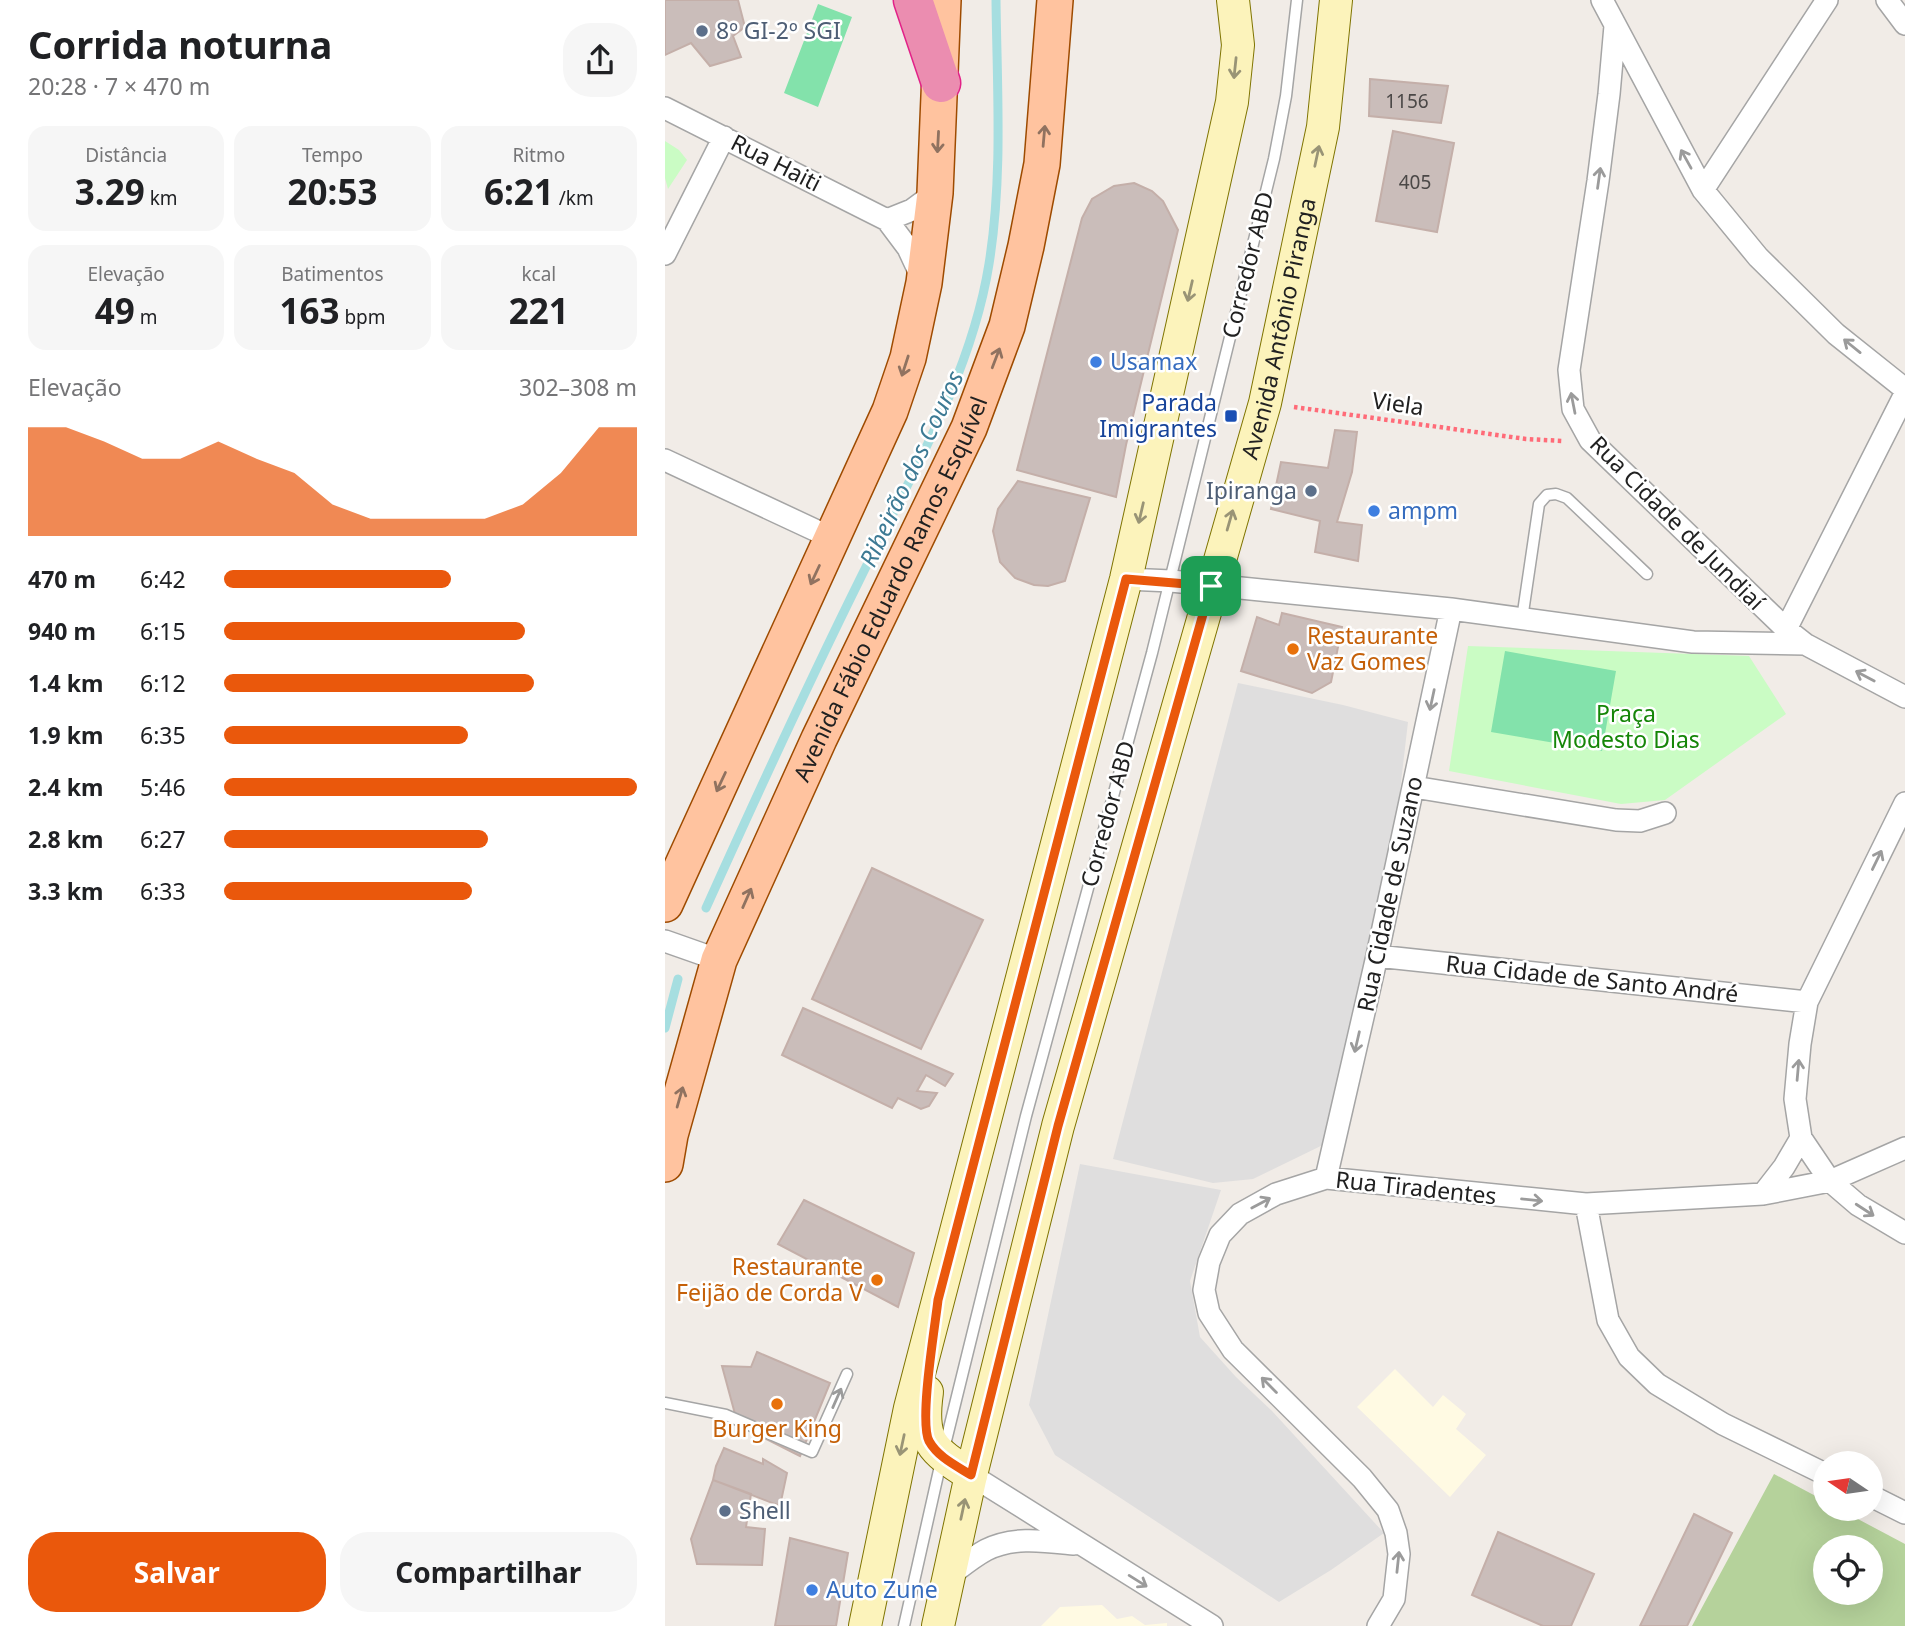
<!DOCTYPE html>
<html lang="pt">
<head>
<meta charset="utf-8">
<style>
  :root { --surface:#fff; --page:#f6f6f6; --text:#202124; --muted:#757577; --accent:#ea580c }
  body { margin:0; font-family:"Noto Sans",sans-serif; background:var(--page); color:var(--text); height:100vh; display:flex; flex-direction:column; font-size:26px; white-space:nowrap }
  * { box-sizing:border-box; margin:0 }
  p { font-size:23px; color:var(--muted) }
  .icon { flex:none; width:38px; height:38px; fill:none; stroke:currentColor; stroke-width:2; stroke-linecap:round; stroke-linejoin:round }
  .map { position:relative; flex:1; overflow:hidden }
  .panel { display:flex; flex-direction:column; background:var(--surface); width:665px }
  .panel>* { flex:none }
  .needle { width:46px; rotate:283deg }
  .tools { position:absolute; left:1148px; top:1451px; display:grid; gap:14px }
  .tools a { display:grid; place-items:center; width:70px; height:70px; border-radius:50%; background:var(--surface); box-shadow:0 7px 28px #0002; font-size:35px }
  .pin { position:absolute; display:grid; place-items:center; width:60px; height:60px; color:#fff; margin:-30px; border-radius:14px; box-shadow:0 4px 10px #0006 }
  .round { display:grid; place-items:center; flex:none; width:74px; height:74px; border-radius:28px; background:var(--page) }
  .summary { display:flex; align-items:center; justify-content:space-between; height:119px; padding:0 28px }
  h1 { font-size:38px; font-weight:700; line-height:52px }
  .metrics { display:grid; grid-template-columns:repeat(3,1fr); gap:10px; height:119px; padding:7px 28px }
  .metrics div { display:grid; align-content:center; border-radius:18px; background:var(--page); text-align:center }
  .metrics b { font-size:35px; font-weight:700 }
  .metrics small { font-size:19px; font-weight:400 }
  .metrics p { font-size:19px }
  .chart { height:196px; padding:14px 28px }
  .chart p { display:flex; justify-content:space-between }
  .chart svg { width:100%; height:126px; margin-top:7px; fill:var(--accent); opacity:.7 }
  .action { display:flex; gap:14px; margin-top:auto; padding:14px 28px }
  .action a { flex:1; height:80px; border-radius:28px; background:var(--accent); color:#fff; font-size:28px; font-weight:700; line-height:80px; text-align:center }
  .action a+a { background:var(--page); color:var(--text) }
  ul { padding:0 28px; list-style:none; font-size:23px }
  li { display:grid; grid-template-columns:112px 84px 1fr; align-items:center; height:52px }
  li i { height:18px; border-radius:9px; background:var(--accent) }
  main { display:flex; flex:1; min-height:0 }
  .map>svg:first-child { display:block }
  .residential { fill:#dfdede }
  .education { fill:#fffae3 }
  .forest { fill:#b5d29b; fill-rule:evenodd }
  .park { fill:#cafcc4 }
  .pitch { fill:#83e2ab }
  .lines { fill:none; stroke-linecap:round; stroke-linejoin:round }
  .stream { stroke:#a6dee0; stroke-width:9 }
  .building { fill:#cabdba; stroke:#c4afa9; stroke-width:2 }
  .lane-casing { stroke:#a5a5a5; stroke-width:13 }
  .street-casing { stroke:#a5a5a5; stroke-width:24 }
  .secondary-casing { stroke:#7f7401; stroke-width:34 }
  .primary-casing { stroke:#9e4b00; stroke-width:38 }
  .highway-casing { stroke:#e22288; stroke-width:41 }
  .path { stroke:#ff6b78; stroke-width:4.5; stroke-dasharray:3.5 3.5; stroke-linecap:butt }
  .lane { stroke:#fff; stroke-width:10 }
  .street { stroke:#fff; stroke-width:21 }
  .secondary { stroke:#fcf3bb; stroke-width:32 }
  .primary { stroke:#ffc39f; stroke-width:35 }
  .highway { stroke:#eb8db0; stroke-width:38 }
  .oneway { stroke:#999476 }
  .oneway2 { stroke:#907260 }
  .oneway3 { stroke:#9b9b9b }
  .route-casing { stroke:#fff; stroke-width:14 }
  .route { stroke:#ea580c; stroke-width:9 }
  .service-dot { fill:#5c6f8a; stroke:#fff; stroke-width:2.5 }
  .shop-dot { fill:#3f7fe0; stroke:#fff; stroke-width:2.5 }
  .transit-dot { fill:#1a4fb4; stroke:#fff; stroke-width:2.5 }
  .food-dot { fill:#e8710a; stroke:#fff; stroke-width:2.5 }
  .labels { text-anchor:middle; stroke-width:5; stroke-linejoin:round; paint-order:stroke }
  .number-label { font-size:19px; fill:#4b4847 }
  .service-label { font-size:23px; fill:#4e5e75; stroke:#fff; text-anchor:start }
  .street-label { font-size:23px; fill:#212121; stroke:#fff }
  .shop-label { font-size:23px; fill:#366cbe; stroke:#fff; text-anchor:start }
  .transit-label { font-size:23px; fill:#164399; stroke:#fff; text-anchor:end }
  .food-label { font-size:23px; fill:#c56008; stroke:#fff; text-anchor:start }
  .park-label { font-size:23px; fill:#158608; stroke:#fff }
  .water-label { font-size:24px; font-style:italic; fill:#3d7a94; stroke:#fff }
</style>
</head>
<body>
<main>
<section class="panel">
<div class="summary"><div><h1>Corrida noturna</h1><p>20:28 · 7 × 470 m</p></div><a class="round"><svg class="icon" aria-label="share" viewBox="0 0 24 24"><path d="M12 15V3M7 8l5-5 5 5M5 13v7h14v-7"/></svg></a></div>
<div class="metrics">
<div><p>Distância</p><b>3.29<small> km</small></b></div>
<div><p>Tempo</p><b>20:53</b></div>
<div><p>Ritmo</p><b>6:21<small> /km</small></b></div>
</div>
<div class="metrics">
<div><p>Elevação</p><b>49<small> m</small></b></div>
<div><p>Batimentos</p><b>163<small> bpm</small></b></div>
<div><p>kcal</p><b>221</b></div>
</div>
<div class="chart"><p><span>Elevação</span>302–308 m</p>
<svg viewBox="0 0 160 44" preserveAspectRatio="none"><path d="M0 44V6L10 6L20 11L30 17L40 17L50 11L60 17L70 22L80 33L90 38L100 38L110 38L120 38L130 33L140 22L150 6L160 6V44z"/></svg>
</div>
<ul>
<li><b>470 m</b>6:42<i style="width:55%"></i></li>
<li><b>940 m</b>6:15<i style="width:73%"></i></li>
<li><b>1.4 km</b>6:12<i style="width:75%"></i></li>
<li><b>1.9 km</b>6:35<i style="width:59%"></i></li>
<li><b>2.4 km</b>5:46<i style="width:100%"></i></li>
<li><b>2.8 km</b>6:27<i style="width:64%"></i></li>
<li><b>3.3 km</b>6:33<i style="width:60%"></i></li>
</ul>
<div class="action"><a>Salvar</a><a>Compartilhar</a></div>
</section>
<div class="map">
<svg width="1240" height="1626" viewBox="0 0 1240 1626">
  <rect width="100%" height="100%" fill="#f1ece7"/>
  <!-- residential -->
  <path class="residential" d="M 573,683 L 678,705 L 743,722 L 723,894 L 666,1141 L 588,1179 L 548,1183 L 448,1159 Z
    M 415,1164 L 556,1190 L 525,1281 L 535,1337 L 571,1377 L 607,1411 L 719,1533 L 666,1570 L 614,1602 L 390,1455 L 364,1405 Z"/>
  <!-- education -->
  <path class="education" d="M 730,1369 L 768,1407 L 778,1395 L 801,1414 L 791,1429 L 821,1455 L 785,1497 L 692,1407 Z
    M 437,1605 L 452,1619 L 467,1616 L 480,1625 L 502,1623 L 502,1626 L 376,1626 L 395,1607 Z"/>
  <!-- forest -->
  <path class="forest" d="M 1109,1474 L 1160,1501 L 1160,1508 L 1174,1509 L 1240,1544 L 1240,1626 L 1027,1626 ZM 1160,1547 L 1206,1547 L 1206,1592 L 1160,1592 Z"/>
  <!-- park -->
  <path class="park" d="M 0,141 L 14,150 L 22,160 L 3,189 L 0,178 Z
    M 803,646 L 1084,656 L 1121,714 L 1000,800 L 956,804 L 784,771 Z"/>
  <!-- pitch -->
  <path class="pitch" d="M 153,4 L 187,17 L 153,107 L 119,93 Z
    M 840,651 L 951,671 L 937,751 L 826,732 Z"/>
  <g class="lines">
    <!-- stream -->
    <path class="stream" d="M 41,908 C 91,797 142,686 196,577 C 245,477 306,376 324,264 C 338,177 332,88 331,0
      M 0,1028 L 13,979"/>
  </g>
  <!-- building -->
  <path class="building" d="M 0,0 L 73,0 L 80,27 L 68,36 L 76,57 L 45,66 L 26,43 L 0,55 Z
    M 705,79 L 783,86 L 776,123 L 704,116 Z
    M 728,131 L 789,143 L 772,232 L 711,221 Z
    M 469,183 L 487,191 L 498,201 L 513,230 L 461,445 L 451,497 L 352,470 L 417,218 L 427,199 L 449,186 Z
    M 670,430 L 692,432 L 687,472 L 672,522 L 697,525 L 693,561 L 650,552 L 655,521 L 606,509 L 616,462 L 663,468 Z
    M 353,481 L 425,498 L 400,581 L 383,586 L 369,585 L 350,578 L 335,562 L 328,531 L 333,509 Z
    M 617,613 L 677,627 L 666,682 L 647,693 L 576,671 L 592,617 L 614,625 Z
    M 207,868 L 318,920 L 256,1049 L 147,999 Z
    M 138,1008 L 288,1074 L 280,1086 L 261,1075 L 252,1091 L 272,1093 L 264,1106 L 256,1109 L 233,1098 L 227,1108 L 117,1055 Z
    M 139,1200 L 249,1253 L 233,1307 L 113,1244 Z
    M 92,1352 L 165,1383 L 135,1456 L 73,1425 L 57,1366 L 86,1367 Z
    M 59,1448 L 98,1464 L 98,1459 L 122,1473 L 115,1506 L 48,1480 L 51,1466 Z
    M 48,1480 L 86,1494 L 81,1527 L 100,1529 L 97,1565 L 32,1564 L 26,1539 Z
    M 1029,1514 L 1067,1533 L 1022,1626 L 975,1626 Z
    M 833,1532 L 929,1574 L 906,1626 L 878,1626 L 807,1595 Z
    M 125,1538 L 183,1553 L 171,1626 L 110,1626 Z"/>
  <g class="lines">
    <!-- lane casing -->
    <g class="lane-casing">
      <path id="lane" d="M 857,619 L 874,504 L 882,495 L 891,494 L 902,498 L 982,574
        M 0,1403 L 61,1415 L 147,1452 L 182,1374
        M 239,1626 L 277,1457 L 361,1116 L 487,653 L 609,159 L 621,96 L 632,0"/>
    </g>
    <!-- street casing -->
    <g class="street-casing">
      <path id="street" d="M 937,0 L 1038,190 L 1093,257 L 1171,334 L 1240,389
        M 1222,0 L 1240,24
        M 950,26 L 944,94 L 933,181 L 904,370 L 908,409 L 925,440 L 1121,629 L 1140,644 L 1240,697
        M 0,108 L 222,220 L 243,248 L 257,278
        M 1038,190 L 1162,0
        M 222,220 L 247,210 L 270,193
        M 0,254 L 59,137
        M 0,460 L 167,538
        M 461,579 L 506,581 L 786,609 L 1028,642 L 1140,644
        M 1121,629 L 1240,394
        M 749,787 L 951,820 L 975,821 L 1000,813
        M 1240,803 L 1142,1002 L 1135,1044 L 1130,1099 L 1136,1138 L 1165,1181 L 1193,1205 L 1240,1233
        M 0,941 L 54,960
        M 712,956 L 1142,1002
        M 661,1178 L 712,956 L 786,609
        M 1098,1194 L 1119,1167 L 1136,1138
        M 921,1204 L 943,1320 L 964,1357 L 992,1384 L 1058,1424 L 1160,1474
        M 306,1475 L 547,1626
        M 1206,1496 L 1240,1513
        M 284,1576 C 296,1567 308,1557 321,1550 C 348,1536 380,1541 409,1544
        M 713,1626 L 729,1599 L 734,1554 L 731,1533 L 723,1510 L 697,1478 L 568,1350 L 544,1313 L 539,1290 L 544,1262 L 555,1235 L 575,1214 L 611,1194 L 661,1178 L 921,1204 L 1098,1194 L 1165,1181 L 1240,1148"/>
    </g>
    <!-- secondary casing -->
    <g class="secondary-casing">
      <g id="secondary">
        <path d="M 262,1392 C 255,1441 266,1450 306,1475"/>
        <path d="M 200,1626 L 245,1408 L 461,579 L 567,102 L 573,45 L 568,0"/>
        <path id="s1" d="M 273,1626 L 306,1475 L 393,1126 L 600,403 L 658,127 L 671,0"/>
      </g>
    </g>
    <!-- primary casing -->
    <g class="primary-casing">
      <g id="primary">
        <path d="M 0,904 L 225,411 L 243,358 L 259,283 L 270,193 L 278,0"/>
        <path id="s2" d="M 0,1164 L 5,1135 L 54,960 L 154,739 L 304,428 L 342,326 L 361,246 L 377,164 L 390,0"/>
      </g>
    </g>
    <!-- highway casing -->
    <g class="highway-casing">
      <path id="highway" d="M 248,0 L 276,83"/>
    </g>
    <!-- path -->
    <path class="path" d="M 629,407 L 861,439 L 898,441"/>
    <!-- lane -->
    <use href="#lane" class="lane"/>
    <!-- street -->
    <use href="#street" class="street"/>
    <!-- secondary -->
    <use href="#secondary" class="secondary"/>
    <!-- primary -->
    <use href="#primary" class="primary"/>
    <!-- highway -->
    <use href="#highway" class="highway"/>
  </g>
  <!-- one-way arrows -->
  <defs><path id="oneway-shaft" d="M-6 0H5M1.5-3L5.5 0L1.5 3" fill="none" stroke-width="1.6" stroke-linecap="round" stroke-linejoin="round" transform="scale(1.75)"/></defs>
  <g class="oneway">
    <use href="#oneway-shaft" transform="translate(570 68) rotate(96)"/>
    <use href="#oneway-shaft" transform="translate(652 156) rotate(-78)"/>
    <use href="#oneway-shaft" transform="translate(525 291) rotate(103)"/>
    <use href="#oneway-shaft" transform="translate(476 513) rotate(103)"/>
    <use href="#oneway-shaft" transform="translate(565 520) rotate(-74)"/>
    <use href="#oneway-shaft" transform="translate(237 1445) rotate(102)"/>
    <use href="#oneway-shaft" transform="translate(298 1509) rotate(-78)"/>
  </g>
  <g class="oneway2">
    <use href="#oneway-shaft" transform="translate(379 136) rotate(-85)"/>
    <use href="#oneway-shaft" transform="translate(273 142) rotate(93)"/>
    <use href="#oneway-shaft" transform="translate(331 358) rotate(-69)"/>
    <use href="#oneway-shaft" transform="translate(240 366) rotate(108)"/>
    <use href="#oneway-shaft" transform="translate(150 575) rotate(115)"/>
    <use href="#oneway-shaft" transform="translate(56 782) rotate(115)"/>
    <use href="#oneway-shaft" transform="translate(82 898) rotate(-66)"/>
    <use href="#oneway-shaft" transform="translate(15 1097) rotate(-74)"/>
  </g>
  <g class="oneway3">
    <use href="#oneway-shaft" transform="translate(1021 159) rotate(-119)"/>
    <use href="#oneway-shaft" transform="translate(934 178) rotate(-82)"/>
    <use href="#oneway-shaft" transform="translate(1187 346) rotate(-141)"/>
    <use href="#oneway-shaft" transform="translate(908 403) rotate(-101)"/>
    <use href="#oneway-shaft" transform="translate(1200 676) rotate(-152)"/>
    <use href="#oneway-shaft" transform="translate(767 700) rotate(102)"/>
    <use href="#oneway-shaft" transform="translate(1212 860) rotate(-64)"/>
    <use href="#oneway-shaft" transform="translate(692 1042) rotate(103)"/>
    <use href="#oneway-shaft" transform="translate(1133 1070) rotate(-85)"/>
    <use href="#oneway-shaft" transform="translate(867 1200) rotate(6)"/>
    <use href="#oneway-shaft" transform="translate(596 1203) rotate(-28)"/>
    <use href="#oneway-shaft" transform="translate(1200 1210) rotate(33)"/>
    <use href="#oneway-shaft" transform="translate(604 1385) rotate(-135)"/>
    <use href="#oneway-shaft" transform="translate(172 1398) rotate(-66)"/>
    <use href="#oneway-shaft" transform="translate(733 1562) rotate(-84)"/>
    <use href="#oneway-shaft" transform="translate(473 1581) rotate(32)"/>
  </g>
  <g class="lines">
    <!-- route casing -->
    <g class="route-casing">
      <path id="route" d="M 461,579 L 546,586 L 393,1126 L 306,1475 C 290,1465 273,1457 264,1441 C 254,1421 270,1327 273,1300 Z"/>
    </g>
    <!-- route -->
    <use href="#route" class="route"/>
  </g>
  <!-- markers -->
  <g class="service-dot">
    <circle cx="37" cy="31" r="7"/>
    <circle cx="646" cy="491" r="7"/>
    <circle cx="60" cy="1511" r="7"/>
  </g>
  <g class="shop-dot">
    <circle cx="431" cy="362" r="7"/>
    <circle cx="709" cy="511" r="7"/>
    <circle cx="147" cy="1590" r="7"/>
  </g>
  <rect class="transit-dot" x="559" y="409" width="14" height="14" rx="3.5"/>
  <g class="food-dot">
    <circle cx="628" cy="649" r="7"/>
    <circle cx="212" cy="1280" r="7"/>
    <circle cx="112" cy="1404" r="7"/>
  </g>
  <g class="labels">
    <!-- number labels -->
    <g class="number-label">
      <text x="742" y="108">1156</text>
      <text x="750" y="189">405</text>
    </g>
    <!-- service labels -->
    <g class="service-label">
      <text x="51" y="39">8º GI-2º SGI</text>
      <text x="632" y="499" text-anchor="end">Ipiranga</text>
      <text x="74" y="1519">Shell</text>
    </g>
    <!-- street labels -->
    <g class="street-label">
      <text transform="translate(111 163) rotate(27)" y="8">Rua Haiti</text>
      <text transform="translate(583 265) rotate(-76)" y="8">Corredor ABD</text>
      <text dy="8" stroke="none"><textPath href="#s1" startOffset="1342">Avenida Antônio Piranga</textPath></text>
      <text transform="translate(733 404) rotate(8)" y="8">Viela</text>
      <text transform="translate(1012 523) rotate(45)" y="8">Rua Cidade de Jundiaí</text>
      <text dy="8" stroke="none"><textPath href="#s2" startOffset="620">Avenida Fábio Eduardo Ramos Esquível</textPath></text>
      <text transform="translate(443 814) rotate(-75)" y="8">Corredor ABD</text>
      <text transform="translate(725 894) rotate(-78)" y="8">Rua Cidade de Suzano</text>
      <text transform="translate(927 979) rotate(6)" y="8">Rua Cidade de Santo André</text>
      <text transform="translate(751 1188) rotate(6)" y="8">Rua Tiradentes</text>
    </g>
    <!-- shop labels -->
    <g class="shop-label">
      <text x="445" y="370">Usamax</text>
      <text x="723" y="519">ampm</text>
      <text x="161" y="1598">Auto Zune</text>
    </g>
    <!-- transit labels -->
    <g class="transit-label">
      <text x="552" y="411">Parada<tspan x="552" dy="26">Imigrantes</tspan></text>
    </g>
    <!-- food labels -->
    <g class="food-label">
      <text x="642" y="644">Restaurante<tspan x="642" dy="26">Vaz Gomes</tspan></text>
      <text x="198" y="1275" text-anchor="end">Restaurante<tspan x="198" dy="26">Feijão de Corda V</tspan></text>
      <text x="112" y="1437" text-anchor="middle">Burger King</text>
    </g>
    <!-- park labels -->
    <g class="park-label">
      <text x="961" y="722">Praça<tspan x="961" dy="26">Modesto Dias</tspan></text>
    </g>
    <!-- water labels -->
    <g class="water-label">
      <text transform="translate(247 469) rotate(-65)" y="8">Ribeirão dos Couros</text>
    </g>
  </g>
</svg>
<div class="tools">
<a><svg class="needle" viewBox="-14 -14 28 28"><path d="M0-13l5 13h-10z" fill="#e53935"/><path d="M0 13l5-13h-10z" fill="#757577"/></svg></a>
<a><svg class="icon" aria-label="locate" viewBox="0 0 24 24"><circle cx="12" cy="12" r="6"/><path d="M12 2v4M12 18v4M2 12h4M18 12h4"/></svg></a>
</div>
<div class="pin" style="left:546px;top:586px;background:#1e9e55"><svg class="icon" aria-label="arrive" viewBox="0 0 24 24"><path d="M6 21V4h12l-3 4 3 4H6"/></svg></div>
</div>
</main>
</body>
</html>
